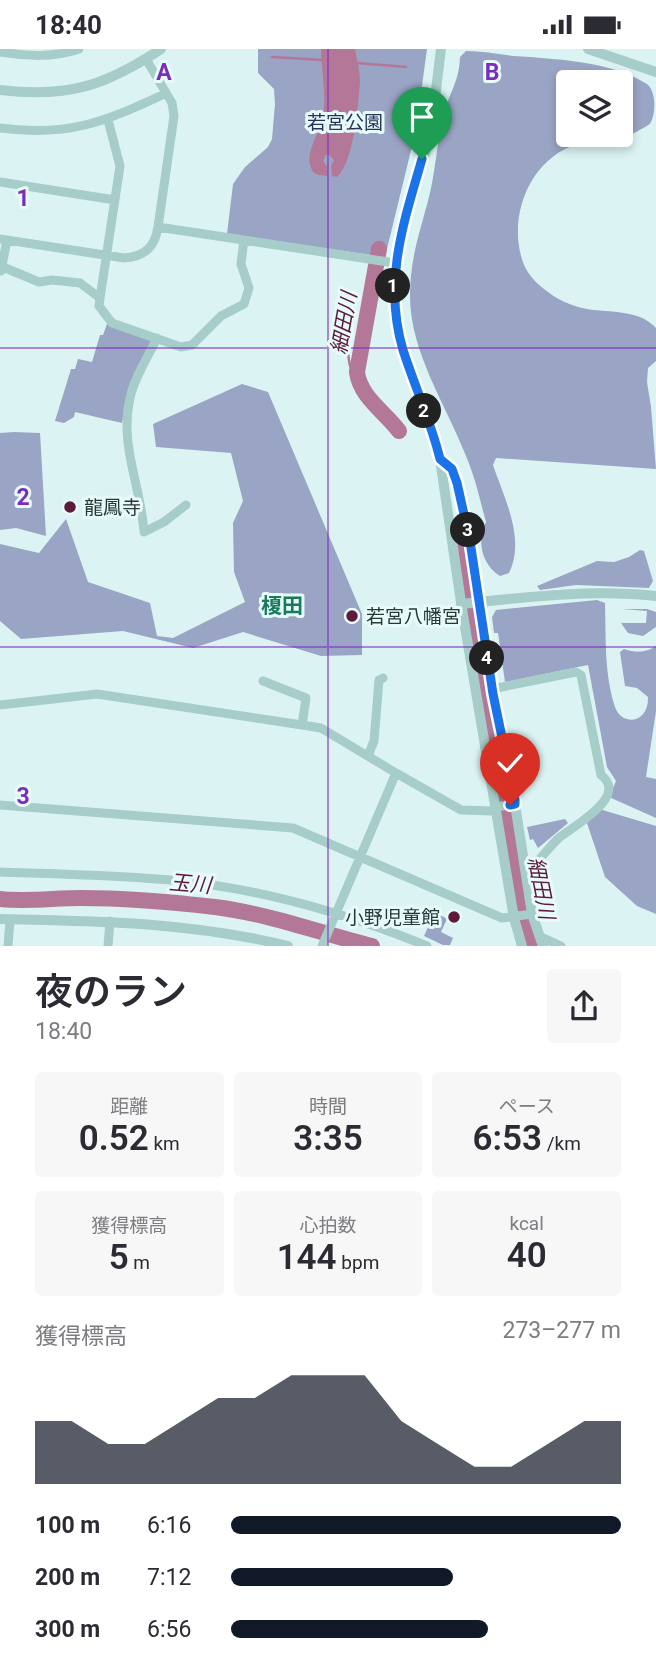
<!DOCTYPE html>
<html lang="ja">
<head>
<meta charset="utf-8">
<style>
  :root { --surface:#fff; --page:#f7f7f7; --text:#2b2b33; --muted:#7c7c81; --accent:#111827 }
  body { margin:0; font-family:Roboto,"Noto Sans JP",sans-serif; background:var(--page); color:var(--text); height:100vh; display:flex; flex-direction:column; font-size:26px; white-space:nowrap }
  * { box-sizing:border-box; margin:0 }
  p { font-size:23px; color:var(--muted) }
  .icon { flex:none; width:38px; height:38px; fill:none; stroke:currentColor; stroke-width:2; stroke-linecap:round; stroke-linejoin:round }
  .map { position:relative; height:897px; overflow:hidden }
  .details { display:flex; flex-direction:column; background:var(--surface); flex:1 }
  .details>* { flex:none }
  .fabs { position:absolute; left:556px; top:21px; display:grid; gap:14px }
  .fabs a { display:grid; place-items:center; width:77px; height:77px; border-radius:7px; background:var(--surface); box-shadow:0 4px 10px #0003; font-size:35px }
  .pin { position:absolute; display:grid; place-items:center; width:60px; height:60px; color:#fff; margin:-72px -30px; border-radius:50% 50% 50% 0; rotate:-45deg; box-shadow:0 0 7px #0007 }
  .pin .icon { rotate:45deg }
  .km { position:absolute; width:35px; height:35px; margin:-18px; border-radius:50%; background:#222; color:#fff; font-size:19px; line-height:35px; text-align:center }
  .round { display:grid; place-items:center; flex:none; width:74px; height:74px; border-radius:7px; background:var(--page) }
  .head { display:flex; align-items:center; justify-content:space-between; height:119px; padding:0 35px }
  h1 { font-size:38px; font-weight:600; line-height:52px }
  .stats { display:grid; grid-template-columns:repeat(3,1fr); gap:10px; height:119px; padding:7px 35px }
  .stats div { display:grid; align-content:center; border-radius:7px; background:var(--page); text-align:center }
  .stats b { font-size:35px; font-weight:600 }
  .stats small { font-size:19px; font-weight:400 }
  .stats p { font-size:19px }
  .chart { height:196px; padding:14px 35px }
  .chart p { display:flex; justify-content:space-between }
  .chart svg { width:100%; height:126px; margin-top:7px; fill:var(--accent); opacity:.7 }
  ul { padding:0 35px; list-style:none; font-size:23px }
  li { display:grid; grid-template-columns:112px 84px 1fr; align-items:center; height:52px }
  li i { height:18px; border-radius:9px; background:var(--accent) }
  .status { display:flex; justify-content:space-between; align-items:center; height:49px; padding:0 35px; background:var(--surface); direction:ltr }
  .status svg { height:19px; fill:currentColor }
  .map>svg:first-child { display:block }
  .green { fill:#9aa4c4; fill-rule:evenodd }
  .water { fill:#b37897 }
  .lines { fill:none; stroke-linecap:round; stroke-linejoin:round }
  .stream { stroke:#b37897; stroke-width:2.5 }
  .river { stroke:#b37897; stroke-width:16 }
  .minor { stroke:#a6cdc9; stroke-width:9 }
  .tertiary { stroke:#a6cdc9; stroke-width:10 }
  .route-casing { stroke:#fff; stroke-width:14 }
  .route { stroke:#1a73e8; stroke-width:9 }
  .grid { fill:none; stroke:#7b2cbf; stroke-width:2; stroke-opacity:0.55 }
  .poi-dot { fill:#5e1a3c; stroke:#e8fbfb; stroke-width:2.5 }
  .labels { text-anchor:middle; stroke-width:6; stroke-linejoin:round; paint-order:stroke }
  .park-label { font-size:19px; fill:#293359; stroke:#e8fbfb }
  .poi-label { font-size:19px; fill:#283934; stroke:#e8fbfb; text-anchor:start }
  .water-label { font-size:21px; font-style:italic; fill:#5e1a3c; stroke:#e8fbfb }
  .neighbourhood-label { font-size:21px; font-weight:bold; fill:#197b5b; stroke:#e8fbfb }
  .grid-label { font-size:23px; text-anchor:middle; font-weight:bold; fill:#7b2cbf; stroke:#e8fbfb; stroke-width:6; stroke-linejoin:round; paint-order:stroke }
</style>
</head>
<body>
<div class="status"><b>18:40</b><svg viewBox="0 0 49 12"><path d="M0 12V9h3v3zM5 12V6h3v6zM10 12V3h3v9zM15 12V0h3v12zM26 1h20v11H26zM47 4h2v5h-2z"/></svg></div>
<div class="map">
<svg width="656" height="897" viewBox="0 0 656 897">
  <rect width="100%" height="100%" fill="#dbf4f3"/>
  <!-- green -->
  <path class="green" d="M 258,0 L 427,0 L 416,81 L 385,208 L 227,185 L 233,135 L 245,118 L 268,98 L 272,90 L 275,55 L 274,40 L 258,24 Z
    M 466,2 C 482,2 498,5 514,7 C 555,10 611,12 647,35 C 656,42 656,63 651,73 C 649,77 642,79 638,82 C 625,89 615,95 599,95 C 592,95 584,93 578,95 C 529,109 506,170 524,216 C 528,225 536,234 544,240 C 556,250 571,257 587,260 C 610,264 639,260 656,279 L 656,312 L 648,319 L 647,333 L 651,358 L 656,420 L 496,409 L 493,416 C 504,449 526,490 509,524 L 500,527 C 482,516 476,492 486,473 C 480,451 475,428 466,407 C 446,356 410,303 410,247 C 410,209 420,183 429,148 C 436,120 437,91 444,64 C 450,42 459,33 460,8 ZM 569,33 L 621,33 L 621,86 L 569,86 Z
    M 107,275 L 152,291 L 128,344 L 122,374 L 75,363 L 74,368 L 64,374 L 55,372 L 71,320 L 75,320 L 78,310 L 92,313 L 100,286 L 103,286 Z
    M 242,335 L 268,343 L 362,565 L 362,606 L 321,607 L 243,583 L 193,599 L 123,582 L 21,590 L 0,572 L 0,495 L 39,504 L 66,470 L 88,533 L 150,554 L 157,587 L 173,589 L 245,553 L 234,523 L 233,474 L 243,452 L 231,404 L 156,398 L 153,375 Z
    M 14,383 L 40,384 L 46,487 L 16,479 L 0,481 L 0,384 Z
    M 640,501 L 644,502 L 653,532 L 649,539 L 576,536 L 540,541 L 537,537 L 597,512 L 614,513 L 629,508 Z
    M 597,551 L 605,554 C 606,588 604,625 615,658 C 622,678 649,674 648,648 L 637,639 L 625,637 L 620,603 L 624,600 C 636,604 646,604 656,597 L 656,662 L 646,728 L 656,730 L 656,769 L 609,748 L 616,732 L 607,718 L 588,616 L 505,633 L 498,584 L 494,584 L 492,568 L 496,561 Z
    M 622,560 L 647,560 L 656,563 L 656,578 L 643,587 L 628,584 L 621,574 L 646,574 L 647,562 Z
    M 596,759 L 656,777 L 656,865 L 637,857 L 605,828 L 587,774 Z
    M 565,770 L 568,774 L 538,799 L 533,790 L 530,791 L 527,778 Z
    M 435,863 L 447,870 L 441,883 L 453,889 L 450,896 L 443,896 L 424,887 Z"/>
  <!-- water -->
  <path class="water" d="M 321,0 L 355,0 C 357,11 360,22 360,33 C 358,56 354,113 337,128 L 332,127 L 331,117 L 334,111 L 329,106 L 326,106 L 323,112 L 327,117 L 328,127 C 322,126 315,127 312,121 C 303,104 321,83 323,67 C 327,46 321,22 321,0 Z"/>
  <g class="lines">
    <!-- stream -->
    <path class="stream" d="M 272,8 L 322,11
      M 357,14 L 406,18
      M 346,281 C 348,299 347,322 359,336"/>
    <!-- river -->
    <path class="river" d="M 379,200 L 357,323 C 360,348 385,363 399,382
      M 463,498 L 471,562 L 521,862 L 532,897
      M 0,850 C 27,853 54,849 81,849 C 125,849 171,853 215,858 C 270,865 320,884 372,897"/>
    <!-- minor -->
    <path class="minor" d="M 0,3 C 27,7 53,9 79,0
      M 0,79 C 67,88 107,73 166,44
      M 0,133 L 115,151
      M 158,178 L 395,214
      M 0,190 L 124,209 C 144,208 155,198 158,178 L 174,67 L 172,54 L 146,10
      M 3,218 L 39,233 L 52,231 L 80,234 L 100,249 L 99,257 L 112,274 L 181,298 L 192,296 L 221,267 L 244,255 L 249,239 L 241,215 L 244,191
      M 1,222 L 7,191
      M 100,249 L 120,117 L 108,71
      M 157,289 C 148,308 134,329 130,349 C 119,396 141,437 144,483 L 164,473 L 186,456
      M 263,632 L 306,649 L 302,676
      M 492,640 L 576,623 L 581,626 L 601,726 C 629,747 574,777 560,788 C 546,800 540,814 525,822
      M 0,656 L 97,645 L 302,676 L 321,679 L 396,724
      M 368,707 L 374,692 L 379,631 L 383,629
      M 0,756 L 293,779 L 502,869 L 532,865
      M 0,823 C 60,825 121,826 181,832 C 266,841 348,865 427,897
      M 539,887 L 561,897
      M 8,897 L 10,871
      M 108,897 L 110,872
      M 322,897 L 396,724 L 461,761 L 492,762 L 496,758 L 515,755"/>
    <!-- tertiary -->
    <path class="tertiary" d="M 441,0 L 431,82 L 401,189 L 393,241 L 395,266 L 403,299 L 440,410 L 462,560 L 514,869 L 522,897
      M 588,0 L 656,23
      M 0,41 C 68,49 105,37 161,0
      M 440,410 L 452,420 L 457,434 L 470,492 L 493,645 L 515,755 L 532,865 L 543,897
      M 461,555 C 526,548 591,540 656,547
      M 0,870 C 99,872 191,873 288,897"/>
  </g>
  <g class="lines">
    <!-- route casing -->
    <g class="route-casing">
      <path id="route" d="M 422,110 C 403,175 383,234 403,301 C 415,338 431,373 440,410 L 452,420 L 457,434 L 470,492 L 493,645 L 515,751 L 515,755 L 510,756"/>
    </g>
    <!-- route -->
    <use href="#route" class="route"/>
  </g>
  <!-- grid -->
  <path class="grid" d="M 328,0 L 328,897M 0,299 L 656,299M 0,598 L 656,598"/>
  <!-- markers -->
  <g class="poi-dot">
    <circle cx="70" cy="458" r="7"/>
    <circle cx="352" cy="567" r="7"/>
    <circle cx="454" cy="868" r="7"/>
  </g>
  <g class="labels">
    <!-- park labels -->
    <g class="park-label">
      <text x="345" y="80">若宮公園</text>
    </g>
    <!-- poi labels -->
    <g class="poi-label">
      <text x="84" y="465">龍鳳寺</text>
      <text x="366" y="574">若宮八幡宮</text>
      <text x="440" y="875" text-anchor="end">小野児童館</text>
    </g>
    <!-- water labels -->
    <g class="water-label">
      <text transform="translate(344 274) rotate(-80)" y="7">細田川</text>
      <text transform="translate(190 835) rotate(5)" y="7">玉川</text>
      <text transform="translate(541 839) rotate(79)" y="7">細田川</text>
    </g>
    <!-- neighbourhood labels -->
    <g class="neighbourhood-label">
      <text x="282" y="564">榎田</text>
    </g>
  </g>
  <g class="grid-label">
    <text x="164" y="31">A</text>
    <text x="492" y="31">B</text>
    <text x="23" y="157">1</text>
    <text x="23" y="456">2</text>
    <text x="23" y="755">3</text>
  </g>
</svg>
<div class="fabs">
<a><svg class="icon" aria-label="layers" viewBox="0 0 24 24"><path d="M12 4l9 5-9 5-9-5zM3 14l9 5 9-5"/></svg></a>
</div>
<div class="pin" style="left:422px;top:110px;background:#1e9e55"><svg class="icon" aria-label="arrive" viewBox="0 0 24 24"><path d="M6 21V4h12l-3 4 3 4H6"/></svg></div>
<div class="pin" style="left:510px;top:756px;background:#d93025"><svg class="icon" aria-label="check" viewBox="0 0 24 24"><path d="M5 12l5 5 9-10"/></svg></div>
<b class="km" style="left:393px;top:237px">1</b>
<b class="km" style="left:424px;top:362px">2</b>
<b class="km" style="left:468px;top:481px">3</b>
<b class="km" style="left:487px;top:609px">4</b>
</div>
<section class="details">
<div class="head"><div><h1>夜のラン</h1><p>18:40</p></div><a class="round"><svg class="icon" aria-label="share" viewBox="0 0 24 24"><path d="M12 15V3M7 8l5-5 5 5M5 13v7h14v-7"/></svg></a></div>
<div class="stats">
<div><p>距離</p><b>0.52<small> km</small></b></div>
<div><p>時間</p><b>3:35</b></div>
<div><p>ペース</p><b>6:53<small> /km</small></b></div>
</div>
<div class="stats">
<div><p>獲得標高</p><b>5<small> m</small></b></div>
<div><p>心拍数</p><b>144<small> bpm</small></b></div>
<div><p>kcal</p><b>40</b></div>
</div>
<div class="chart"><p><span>獲得標高</span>273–277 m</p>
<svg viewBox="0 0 160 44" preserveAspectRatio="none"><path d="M0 44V22L10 22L20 30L30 30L40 22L50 14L60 14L70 6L80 6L90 6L100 22L110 30L120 38L130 38L140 30L150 22L160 22V44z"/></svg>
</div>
<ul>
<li><b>100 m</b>6:16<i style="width:100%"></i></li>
<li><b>200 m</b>7:12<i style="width:57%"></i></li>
<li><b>300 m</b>6:56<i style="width:66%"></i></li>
</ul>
</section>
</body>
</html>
